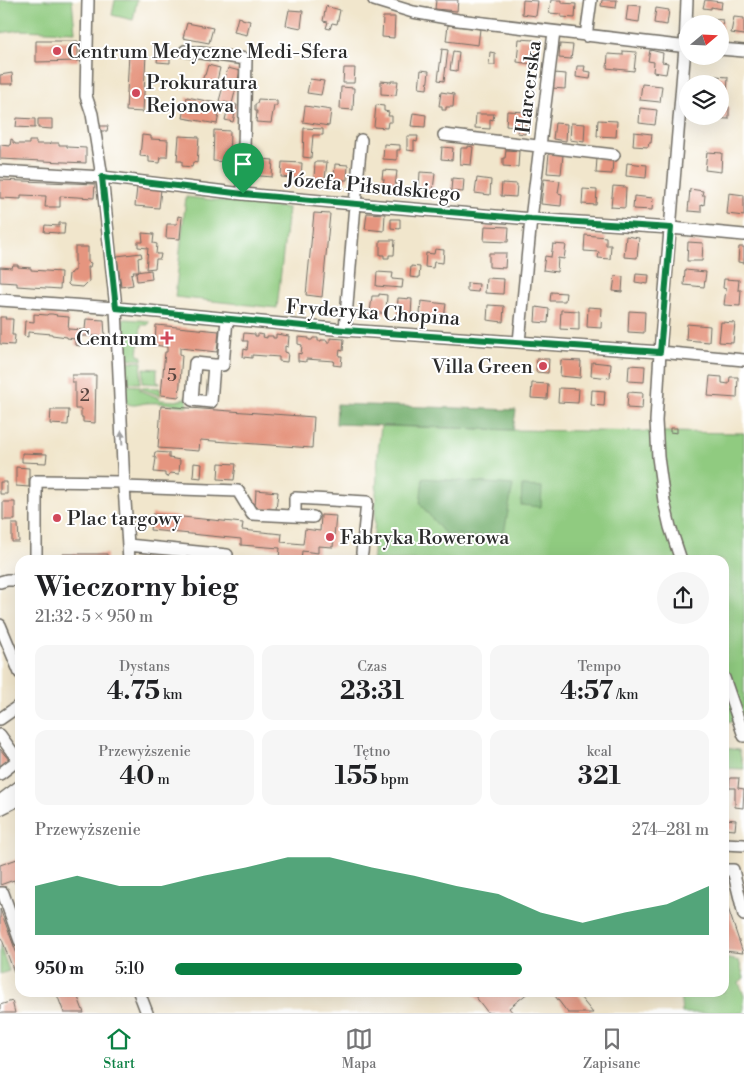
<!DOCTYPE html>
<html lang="pl">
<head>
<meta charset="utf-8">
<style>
  :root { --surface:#fff; --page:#f6f6f6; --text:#202124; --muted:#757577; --line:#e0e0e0; --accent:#0b8043 }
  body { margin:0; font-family:"Libre Bodoni",serif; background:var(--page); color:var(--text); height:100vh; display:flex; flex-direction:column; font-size:19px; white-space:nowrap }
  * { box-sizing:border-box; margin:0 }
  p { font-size:16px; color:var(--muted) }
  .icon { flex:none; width:28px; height:28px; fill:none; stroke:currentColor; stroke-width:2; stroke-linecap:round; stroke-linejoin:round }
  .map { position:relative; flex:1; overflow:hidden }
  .sheet { position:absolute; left:15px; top:555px; width:714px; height:442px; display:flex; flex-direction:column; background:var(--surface); border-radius:15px; box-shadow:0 5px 20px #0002 }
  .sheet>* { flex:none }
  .needle { width:32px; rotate:71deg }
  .fabs { position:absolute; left:679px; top:15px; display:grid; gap:10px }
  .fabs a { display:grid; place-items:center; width:50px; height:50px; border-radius:50%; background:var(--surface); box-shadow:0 5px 20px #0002; font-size:25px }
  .pin { position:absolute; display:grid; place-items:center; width:42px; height:42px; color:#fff; margin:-51px -21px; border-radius:50% 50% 50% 0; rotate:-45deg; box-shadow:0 0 5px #0007 }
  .pin .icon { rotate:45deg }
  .round { display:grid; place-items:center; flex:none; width:52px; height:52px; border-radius:26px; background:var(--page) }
  .head { display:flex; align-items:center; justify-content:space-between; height:85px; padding:0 20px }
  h1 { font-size:28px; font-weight:700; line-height:38px }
  .stats { display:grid; grid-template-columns:repeat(3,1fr); gap:8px; height:85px; padding:5px 20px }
  .stats div { display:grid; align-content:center; border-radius:12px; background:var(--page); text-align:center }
  .stats b { font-size:25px; font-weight:700 }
  .stats small { font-size:14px; font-weight:400 }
  .stats p { font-size:14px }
  .chart { height:140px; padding:10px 20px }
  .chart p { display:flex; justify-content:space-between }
  .chart svg { width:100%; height:90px; margin-top:5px; fill:var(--accent); opacity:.7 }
  ul { padding:0 20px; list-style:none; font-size:16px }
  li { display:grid; grid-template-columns:80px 60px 1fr; align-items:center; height:38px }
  li i { height:12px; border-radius:6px; background:var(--accent) }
  .tab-bar { display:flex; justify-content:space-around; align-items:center; height:70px; border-top:1px solid var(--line); background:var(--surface); font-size:14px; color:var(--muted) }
  .tab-bar a { display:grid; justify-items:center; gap:2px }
  .tab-bar .current { color:var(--accent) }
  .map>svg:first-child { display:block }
  .green { fill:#90cb80; stroke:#5e7b56 }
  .forest { fill:#74af6e; stroke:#506d4c }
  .building { fill:#e5957f }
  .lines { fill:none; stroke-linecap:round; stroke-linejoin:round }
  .minor-casing { stroke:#706c63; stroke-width:14 }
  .minor { stroke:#fff; stroke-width:11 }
  .oneway { fill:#a0a0a0 }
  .route-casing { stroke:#fff; stroke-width:10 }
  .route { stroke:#0b8043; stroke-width:6 }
  .poi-dot { fill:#d1495b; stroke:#fff; stroke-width:2 }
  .labels { text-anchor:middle; stroke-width:4; stroke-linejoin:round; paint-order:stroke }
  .number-label { font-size:18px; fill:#5a4640 }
  .poi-label { font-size:20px; fill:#2b2b2b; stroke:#fff; text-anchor:start }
  .street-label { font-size:20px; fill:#2b2b2b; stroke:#fff }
</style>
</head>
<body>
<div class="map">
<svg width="744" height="1013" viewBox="0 0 744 1013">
  <rect width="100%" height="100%" fill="#fff"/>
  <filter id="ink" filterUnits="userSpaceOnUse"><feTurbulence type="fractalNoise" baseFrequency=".02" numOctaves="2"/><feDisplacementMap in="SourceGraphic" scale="10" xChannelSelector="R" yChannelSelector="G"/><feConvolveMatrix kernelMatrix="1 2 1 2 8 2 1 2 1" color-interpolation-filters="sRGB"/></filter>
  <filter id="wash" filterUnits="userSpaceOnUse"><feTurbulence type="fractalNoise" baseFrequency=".0096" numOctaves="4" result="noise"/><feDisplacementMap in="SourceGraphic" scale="20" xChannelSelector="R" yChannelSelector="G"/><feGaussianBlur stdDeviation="1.12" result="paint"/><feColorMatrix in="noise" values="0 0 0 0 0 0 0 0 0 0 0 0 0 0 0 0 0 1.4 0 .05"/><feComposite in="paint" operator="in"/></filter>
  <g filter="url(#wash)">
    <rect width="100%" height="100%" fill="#f1e6cc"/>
    <!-- green -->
    <path class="green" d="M 0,0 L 72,0 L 75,32 L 20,30 L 0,33 Z
      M 115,0 L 137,0 L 133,20 L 112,15 Z
      M 186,197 L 288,208 L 277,308 L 175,297 Z
      M 126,319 L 149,321 L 148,325 L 141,325 L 138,356 L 142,356 L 142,360 L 124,358 L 123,320 Z
      M 124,361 L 142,362 L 140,383 L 125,383 Z
      M 144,368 L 157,369 L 157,382 L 160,383 L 160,384 L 142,383 Z
      M 125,385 L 140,386 L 140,390 L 159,398 L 160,400 L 178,401 L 178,400 L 182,400 L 182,398 L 185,399 L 185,397 L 188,397 L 187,406 C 174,405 159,402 146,403 C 138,404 134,407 126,403 Z
      M 142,387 L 160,388 L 160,391 L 161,392 L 161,396 L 142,389 Z
      M 381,426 L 513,430 L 744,433 L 744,722 L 724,721 L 724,560 L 372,560 L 373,555 L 378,453 Z
      M 724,748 L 739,750 L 744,769 L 724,768 Z
      M 0,945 L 9,971 L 0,974 Z
      M 724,958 L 739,961 L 744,978 L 739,982 L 744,996 L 744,1013 L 682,1013 L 680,993 L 724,992 Z"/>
    <!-- forest -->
    <path class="forest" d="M 337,404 L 516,410 L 513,430 L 336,424 Z
      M 423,478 L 513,485 L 503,538 L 445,534 L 420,504 Z
      M 522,486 L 542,487 L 541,507 L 521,505 Z"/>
    <g id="blocks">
      <!-- building -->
      <path class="building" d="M 436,0 L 458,0 L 457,11 L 435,9 Z
        M 523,0 L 538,1 L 536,16 L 522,14 Z
        M 551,0 L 562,0 L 562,3 L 576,4 L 575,18 L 561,17 L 561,14 L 549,13 Z
        M 602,0 L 617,0 L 616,8 L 601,6 Z
        M 705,0 L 722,2 L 721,9 L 711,7 L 711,9 L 703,8 Z
        M 628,5 L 641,6 L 639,22 L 626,20 Z
        M 326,6 L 340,10 L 337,24 L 332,23 L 330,29 L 326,28 L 328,22 L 323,21 Z
        M 656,8 L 669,10 L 667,25 L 654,23 Z
        M 289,10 L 303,11 L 301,28 L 286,25 Z
        M 238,17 L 242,18 L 242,19 L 250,21 L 247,35 L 234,32 Z
        M 383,17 L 395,17 L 394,38 L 382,37 Z
        M 734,17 L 744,18 L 744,35 L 731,33 Z
        M 705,18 L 723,20 L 721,37 L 720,37 L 720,24 L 704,24 Z
        M 187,23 L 213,28 L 209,43 L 183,38 Z
        M 448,25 L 480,29 L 478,45 L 446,41 Z
        M 519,39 L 534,40 L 532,64 L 517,62 Z
        M 36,41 L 78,41 L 78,61 L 36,62 Z
        M 560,44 L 573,45 L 571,59 L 559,58 Z
        M 442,49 L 448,50 L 444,81 L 438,80 Z
        M 650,50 L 663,53 L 662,62 L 668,63 L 666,74 L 653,72 L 654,62 L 648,61 Z
        M 453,51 L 459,52 L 457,71 L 450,70 Z
        M 623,51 L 636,52 L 634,71 L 607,68 L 608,54 L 623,55 Z
        M 490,52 L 495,53 L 495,65 L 489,65 Z
        M 129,53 L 146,54 L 143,112 L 126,111 Z
        M 158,54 L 170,55 L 170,63 L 157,62 Z
        M 208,65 L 220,68 L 216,85 L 202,81 L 204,75 L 205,75 Z
        M 577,66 L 585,66 L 584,71 L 591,72 L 590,79 L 576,77 Z
        M 228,68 L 240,71 L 232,104 L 237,105 L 233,122 L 225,120 L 229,103 L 219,101 Z
        M 344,68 L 355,68 L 354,83 L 343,83 Z
        M 421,70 L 429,71 L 427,89 L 419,88 Z
        M 12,73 L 13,84 L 0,84 L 0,75 Z
        M 553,73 L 566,74 L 565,89 L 552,88 Z
        M 715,76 L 728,77 L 727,95 L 720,94 L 720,84 L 715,84 Z
        M 310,79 L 324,81 L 321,95 L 307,93 Z
        M 381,81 L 391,82 L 391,81 L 398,81 L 396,95 L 381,94 Z
        M 642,84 L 662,86 L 660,102 L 640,100 Z
        M 341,87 L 354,88 L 353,110 L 340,109 Z
        M 441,92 L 454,94 L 453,107 L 446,107 L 446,110 L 442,110 L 442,106 L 439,106 Z
        M 187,97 L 221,104 L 217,124 L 183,118 Z
        M 258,99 L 275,100 L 275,101 L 277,101 L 277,106 L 274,106 L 271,123 L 256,122 L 257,111 L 255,111 L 255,104 L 257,104 Z
        M 376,105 L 384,106 L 384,111 L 389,112 L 388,116 L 392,116 L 392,122 L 388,122 L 387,128 L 374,127 Z
        M 305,106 L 331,110 L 329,126 L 303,122 Z
        M 720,106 L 729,107 L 729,119 L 702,118 L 702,116 L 720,116 Z
        M 640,108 L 657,110 L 655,125 L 639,123 Z
        M 507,111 L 527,112 L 525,134 L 517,133 L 518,127 L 506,126 Z
        M 413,113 L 426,115 L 425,127 L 411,126 Z
        M 476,114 L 494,114 L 493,120 L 490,119 L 490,129 L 475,128 Z
        M 17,118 L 35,119 L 35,128 L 16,127 Z
        M 38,119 L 52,119 L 52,129 L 38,128 Z
        M 598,120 L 617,121 L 616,137 L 597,136 Z
        M 555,123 L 567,124 L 566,141 L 553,139 Z
        M 571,123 L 585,124 L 584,142 L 570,140 Z
        M 100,126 L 108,126 L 107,131 L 100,131 Z
        M 304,128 L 323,129 L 323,135 L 313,135 L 311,158 L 303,157 Z
        M 214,130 L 230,131 L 229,162 L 213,161 Z
        M 634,132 L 652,134 L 651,143 L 649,143 L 648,147 L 633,146 Z
        M 142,135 L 151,136 L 151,139 L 168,140 L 167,157 L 161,157 L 160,163 L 149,162 L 149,157 L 140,156 Z
        M 179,136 L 199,137 L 197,163 L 193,162 L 192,167 L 182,166 L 182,161 L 177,161 Z
        M 407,136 L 418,136 L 417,142 L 414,141 L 414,151 L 407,150 Z
        M 11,139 L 13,140 L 13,143 L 15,143 L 15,144 L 29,144 L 29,141 L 36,141 L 36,144 L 50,144 L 51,143 L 59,143 L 59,145 L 67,145 L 67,147 L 86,148 L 86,163 L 0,159 L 0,145 L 10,146 Z
        M 384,144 L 400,145 L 400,150 L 397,150 L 397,160 L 383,159 Z
        M 468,146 L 473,147 L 471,165 L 460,164 L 461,148 L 468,148 Z
        M 442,147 L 453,148 L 452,160 L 441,159 Z
        M 506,150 L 519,151 L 518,167 L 503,166 L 503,158 L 505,158 Z
        M 707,152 L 722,153 L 721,172 L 705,170 Z
        M 549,153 L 563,155 L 561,174 L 547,173 Z
        M 251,158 L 273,160 L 272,177 L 250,175 Z
        M 597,158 L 613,159 L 612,174 L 596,173 Z
        M 282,162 L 302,163 L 301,179 L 281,177 Z
        M 315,162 L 327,162 L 325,179 L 314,178 Z
        M 627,163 L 647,165 L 646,178 L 626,176 Z
        M 335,164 L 348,165 L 347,180 L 334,180 Z
        M 383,170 L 397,171 L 395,187 L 383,186 L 384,179 L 382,179 Z
        M 420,172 L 435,173 L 433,190 L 419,189 Z
        M 452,178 L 464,179 L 463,192 L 451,191 Z
        M 477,178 L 491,180 L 490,195 L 475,193 Z
        M 544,179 L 560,181 L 558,193 L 562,194 L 561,206 L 541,204 Z
        M 0,180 L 95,184 L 94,198 L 60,196 L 60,207 L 45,207 L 46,196 L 21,195 L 21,199 L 0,198 Z
        M 502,183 L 517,184 L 516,197 L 501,196 Z
        M 613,186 L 626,187 L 625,208 L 611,207 Z
        M 137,187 L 161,189 L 159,208 L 135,206 Z
        M 583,189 L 597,190 L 596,205 L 582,204 Z
        M 690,189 L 703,191 L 702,195 L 705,195 L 704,205 L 701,204 L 701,212 L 688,211 Z
        M 729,193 L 744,195 L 744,216 L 727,214 Z
        M 634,196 L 653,198 L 652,210 L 633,209 Z
        M 314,213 L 330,214 L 322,297 L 306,295 Z
        M 367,213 L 385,214 L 384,231 L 365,229 Z
        M 178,216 L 182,217 L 180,239 L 166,238 L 167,224 L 177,224 Z
        M 391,219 L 400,219 L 400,229 L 391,228 Z
        M 59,223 L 65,223 L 64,234 L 58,234 L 58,233 L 44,232 L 45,225 L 59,226 Z
        M 485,226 L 509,227 L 508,242 L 484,241 Z
        M 142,233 L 154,234 L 153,243 L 157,244 L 156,254 L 161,254 L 160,259 L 156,259 L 155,268 L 146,269 L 148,248 L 138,247 L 138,242 L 143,242 Z
        M 585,235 L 606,237 L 606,245 L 611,245 L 610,259 L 598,258 L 599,252 L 584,251 Z
        M 626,236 L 639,238 L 637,258 L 624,257 Z
        M 380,240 L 395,240 L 394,255 L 389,255 L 389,258 L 384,258 L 384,255 L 380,255 Z
        M 688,242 L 703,243 L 702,261 L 687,261 Z
        M 553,244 L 566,245 L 564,259 L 558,258 L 557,272 L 543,270 L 545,256 L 551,257 Z
        M 75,247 L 88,247 L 88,262 L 91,263 L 90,267 L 88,267 L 89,282 L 87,283 L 83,287 L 70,286 L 68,284 L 69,274 L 72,273 L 72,271 L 75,271 Z
        M 739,247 L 744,247 L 744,263 L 738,262 Z
        M 435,249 L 444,250 L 443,263 L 434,262 L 433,268 L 425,267 L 426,253 L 434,254 Z
        M 141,253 L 142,257 L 138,258 L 139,271 L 133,271 L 134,273 L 131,274 L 133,285 L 121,287 L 117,256 Z
        M 489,253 L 506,253 L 505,268 L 489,267 Z
        M 13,265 L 18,265 L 18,267 L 31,268 L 31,270 L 61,272 L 60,289 L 17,286 L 17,283 L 0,282 L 0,267 L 12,268 Z
        M 411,266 L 420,267 L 419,278 L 410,277 Z
        M 151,270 L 152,279 L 137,281 L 136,272 Z
        M 685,270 L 706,272 L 704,287 L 684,285 Z
        M 377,272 L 393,273 L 392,279 L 403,280 L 402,288 L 376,286 Z
        M 636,274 L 649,275 L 648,284 L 635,282 Z
        M 615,276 L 623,277 L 622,292 L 613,291 Z
        M 486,278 L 504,279 L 503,294 L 485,293 Z
        M 724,279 L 739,280 L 738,290 L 741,290 L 740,306 L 724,305 L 726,289 L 723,288 Z
        M 467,283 L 479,284 L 478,292 L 467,291 Z
        M 551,292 L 566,293 L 565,301 L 550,301 Z
        M 379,294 L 387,295 L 386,313 L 370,313 L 372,296 L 379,296 Z
        M 398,298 L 412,299 L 411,316 L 397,315 Z
        M 421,301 L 446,304 L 444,318 L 426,317 L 426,315 L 420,314 Z
        M 488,305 L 504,306 L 503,322 L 487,320 Z
        M 536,307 L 549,309 L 548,323 L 535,322 Z
        M 588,307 L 602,308 L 601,328 L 587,327 Z
        M 561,310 L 579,311 L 579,330 L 560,329 Z
        M 629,311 L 645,312 L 644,333 L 628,332 Z
        M 34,314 L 47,315 L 48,314 L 52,314 L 57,315 L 56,316 L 69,317 L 68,329 L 85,330 L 86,319 L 104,320 L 105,336 L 80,336 L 80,346 L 75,345 L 75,339 L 67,338 L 67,337 L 52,335 L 52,334 L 28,332 L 28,337 L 24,336 L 25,321 L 34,322 Z
        M 0,317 L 6,317 L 5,319 L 13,319 L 12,335 L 15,335 L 14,345 L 0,344 Z
        M 721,322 L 735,323 L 733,343 L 719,342 Z
        M 687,324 L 710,326 L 709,342 L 686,340 Z
        M 156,325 L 219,331 L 217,352 L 180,348 L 180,354 L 182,355 L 179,397 L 161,395 L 165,352 L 167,352 L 167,347 L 155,345 Z
        M 244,333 L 255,334 L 255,336 L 258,336 L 258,334 L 264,335 L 263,337 L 267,338 L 267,336 L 273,336 L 273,338 L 276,338 L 276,334 L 289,336 L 288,347 L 285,346 L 285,352 L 288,353 L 287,362 L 279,361 L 279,357 L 252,355 L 252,358 L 243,357 L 244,349 L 247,350 L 248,341 L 243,341 Z
        M 298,337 L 309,338 L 309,340 L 312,340 L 313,338 L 318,338 L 318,341 L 321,341 L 321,340 L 327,340 L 327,342 L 330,342 L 330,338 L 344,339 L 343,351 L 340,350 L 339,356 L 342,356 L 341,366 L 333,365 L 334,361 L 306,359 L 306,362 L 298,361 L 298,353 L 301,354 L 302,345 L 298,344 Z
        M 537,359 L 549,359 L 548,373 L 536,372 Z
        M 561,360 L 581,361 L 580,378 L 560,376 Z
        M 592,362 L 611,364 L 610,378 L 591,376 Z
        M 629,365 L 645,366 L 644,382 L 628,381 Z
        M 72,375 L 96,375 L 95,423 L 83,422 L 83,417 L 81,417 L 81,409 L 75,409 L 75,382 L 72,382 Z
        M 710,376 L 722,377 L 722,383 L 729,384 L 730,377 L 738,377 L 737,398 L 708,396 Z
        M 532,383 L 548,384 L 547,399 L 531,398 Z
        M 559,388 L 579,389 L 578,403 L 558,402 Z
        M 592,390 L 605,391 L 604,406 L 591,405 Z
        M 628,392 L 643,393 L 642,409 L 627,408 Z
        M 161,406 L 314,417 L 312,448 L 200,440 L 199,451 L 158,448 Z
        M 51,410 L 69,410 L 68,425 L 50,424 Z
        M 670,428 L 677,428 L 677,433 L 670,432 Z
        M 155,452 L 169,453 L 169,458 L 180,460 L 179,474 L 170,473 L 168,477 L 165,476 L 165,473 L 154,472 L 156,458 L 154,457 Z
        M 22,453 L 47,454 L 46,463 L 22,462 Z
        M 194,463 L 202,464 L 201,478 L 193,477 Z
        M 219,463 L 236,464 L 234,480 L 218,479 Z
        M 16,467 L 29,468 L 29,487 L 16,486 Z
        M 0,482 L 7,482 L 7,494 L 0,494 Z
        M 256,490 L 278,492 L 276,510 L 255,508 Z
        M 3,502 L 15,502 L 15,520 L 3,520 Z
        M 152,514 L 243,523 L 242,530 L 282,534 L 281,542 L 303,544 L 305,529 L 320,531 L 321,515 L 336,516 L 333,547 L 318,546 L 318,553 L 302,551 L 301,560 L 279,558 L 280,548 L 241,545 L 241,539 L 150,530 Z
        M 12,524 L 18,524 L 19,542 L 12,542 Z
        M 63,554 L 107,554 L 107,560 L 63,560 Z
        M 0,749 L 10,761 L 0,768 Z
        M 730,778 L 739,778 L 738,788 L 744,789 L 743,808 L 735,807 L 735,788 L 729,788 Z
        M 724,819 L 736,820 L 735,830 L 724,829 Z
        M 20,858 L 20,896 L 14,880 L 0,885 L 0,865 Z
        M 724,883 L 726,884 L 726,902 L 743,953 L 724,951 Z
        M 0,909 L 20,962 L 20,970 L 14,972 L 0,934 Z
        M 56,992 L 76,992 L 84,1013 L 64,1013 Z
        M 472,992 L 529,992 L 509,1008 L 513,1013 L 488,1013 Z
        M 552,992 L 576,992 L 593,1013 L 568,1013 Z
        M 12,1001 L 15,1013 L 0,1013 L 0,1005 Z"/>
    </g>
  </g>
  <g filter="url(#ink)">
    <use href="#blocks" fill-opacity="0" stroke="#706c63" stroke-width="1"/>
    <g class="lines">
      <!-- minor casing -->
      <g class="minor-casing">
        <path id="minor" d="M 88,0 L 86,96 L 92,114 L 102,177 L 116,308 L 124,487 L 129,560
          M 374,0 L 413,12 L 458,20 L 688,47
          M 586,36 L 591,0
          M 720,49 L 744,51
          M 185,51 L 246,59 L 243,194
          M 444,135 L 614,155
          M 0,171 L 102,177 L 243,194 L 355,204 L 531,219 L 671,228 L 744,235
          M 0,300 L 116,308 L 345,330 L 660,352 L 744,360
          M 345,330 L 355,204 L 361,140
          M 519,342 L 531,219 L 554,32
          M 214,365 L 195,363 L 192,400 L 211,402 L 214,365 L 223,365 L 227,319
          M 124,487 L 238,491 L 252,514 L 313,517
          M 295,516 L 295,498 L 367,502 L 362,553
          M 128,545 L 227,555
          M 36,560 L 36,481 L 124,482
          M 681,560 L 670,527 L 664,501 L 658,457 L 656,421 L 660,352 L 685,47 L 687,0
          M 0,582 L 7,580 L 20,580
          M 0,625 L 20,673
          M 724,678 L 744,736
          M 0,719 L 20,705
          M 0,735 L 18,760 L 0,774
          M 0,801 L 20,786
          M 0,809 L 20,799
          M 724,844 L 744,845
          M 724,870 L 733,870 L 744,915
          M 0,893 L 3,893 L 20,941
          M 139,992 L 147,1013"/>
      </g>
      <!-- minor -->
      <use href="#minor" class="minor"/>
    </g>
    <!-- one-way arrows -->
    <defs><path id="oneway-solid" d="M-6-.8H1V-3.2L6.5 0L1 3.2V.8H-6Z" transform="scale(1.25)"/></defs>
    <use class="oneway" href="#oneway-solid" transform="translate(122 438) rotate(-93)"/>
  </g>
  <g class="lines" filter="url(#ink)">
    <!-- route casing -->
    <g class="route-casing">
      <path id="route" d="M 102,177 L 243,194 L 531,219 L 671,228 L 660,352 L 345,330 L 116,308 Z"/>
    </g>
    <!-- route -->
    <use href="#route" class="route"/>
  </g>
  <!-- markers -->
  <g class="poi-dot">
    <circle cx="57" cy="51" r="5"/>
    <circle cx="136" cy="93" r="5"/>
    <path d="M164.5 330.5h5v5h5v5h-5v5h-5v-5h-5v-5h5z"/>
    <circle cx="543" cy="366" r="5"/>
    <circle cx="57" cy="518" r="5"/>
    <circle cx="330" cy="537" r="5"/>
  </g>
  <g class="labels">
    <!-- number labels -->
    <g class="number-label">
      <text x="172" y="381">5</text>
      <text x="85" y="401">2</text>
    </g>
    <!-- poi labels -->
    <g class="poi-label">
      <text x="67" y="58">Centrum Medyczne Medi-Sfera</text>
      <text x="146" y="89">Prokuratura<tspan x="146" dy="23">Rejonowa</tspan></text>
      <text x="157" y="345" text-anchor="end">Centrum</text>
      <text x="533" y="373" text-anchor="end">Villa Green</text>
      <text x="67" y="525">Plac targowy</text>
      <text x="340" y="544">Fabryka Rowerowa</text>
    </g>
    <!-- street labels -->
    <g class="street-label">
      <text transform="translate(528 87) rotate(-83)" y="7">Harcerska</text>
      <text transform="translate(373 186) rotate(5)" y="7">Józefa Piłsudskiego</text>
      <text transform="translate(373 312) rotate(4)" y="7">Fryderyka Chopina</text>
    </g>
  </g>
</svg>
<div class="fabs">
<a><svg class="needle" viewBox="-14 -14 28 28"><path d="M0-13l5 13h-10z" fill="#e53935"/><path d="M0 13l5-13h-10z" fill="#757577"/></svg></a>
<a><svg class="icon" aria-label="layers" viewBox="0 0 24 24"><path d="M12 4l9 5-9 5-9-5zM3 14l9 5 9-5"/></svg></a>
</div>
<div class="pin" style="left:243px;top:194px;background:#1e9e55"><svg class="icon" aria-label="arrive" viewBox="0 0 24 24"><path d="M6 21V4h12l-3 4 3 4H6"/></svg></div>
<section class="sheet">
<div class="head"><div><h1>Wieczorny bieg</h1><p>21:32 · 5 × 950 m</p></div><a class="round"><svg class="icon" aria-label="share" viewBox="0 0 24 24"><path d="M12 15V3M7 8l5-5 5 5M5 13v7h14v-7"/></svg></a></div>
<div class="stats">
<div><p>Dystans</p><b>4.75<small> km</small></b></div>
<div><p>Czas</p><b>23:31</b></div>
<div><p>Tempo</p><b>4:57<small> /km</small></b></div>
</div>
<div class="stats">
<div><p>Przewyższenie</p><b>40<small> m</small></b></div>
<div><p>Tętno</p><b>155<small> bpm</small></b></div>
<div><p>kcal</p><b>321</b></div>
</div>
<div class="chart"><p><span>Przewyższenie</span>274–281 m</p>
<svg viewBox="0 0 160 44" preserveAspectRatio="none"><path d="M0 44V20L10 15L20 20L30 20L40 15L50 11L60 6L70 6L80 11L90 15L100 20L110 24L120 33L130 38L140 33L150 29L160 20V44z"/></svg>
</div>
<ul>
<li><b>950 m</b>5:10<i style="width:65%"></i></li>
</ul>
</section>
</div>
<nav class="tab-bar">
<a class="current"><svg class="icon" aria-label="home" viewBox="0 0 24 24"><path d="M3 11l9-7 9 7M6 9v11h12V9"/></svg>Start</a>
<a><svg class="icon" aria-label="map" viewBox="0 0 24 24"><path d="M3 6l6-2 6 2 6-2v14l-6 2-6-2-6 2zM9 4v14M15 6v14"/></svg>Mapa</a>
<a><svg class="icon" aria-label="saved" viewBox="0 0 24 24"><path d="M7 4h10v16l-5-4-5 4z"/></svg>Zapisane</a>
</nav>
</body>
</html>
